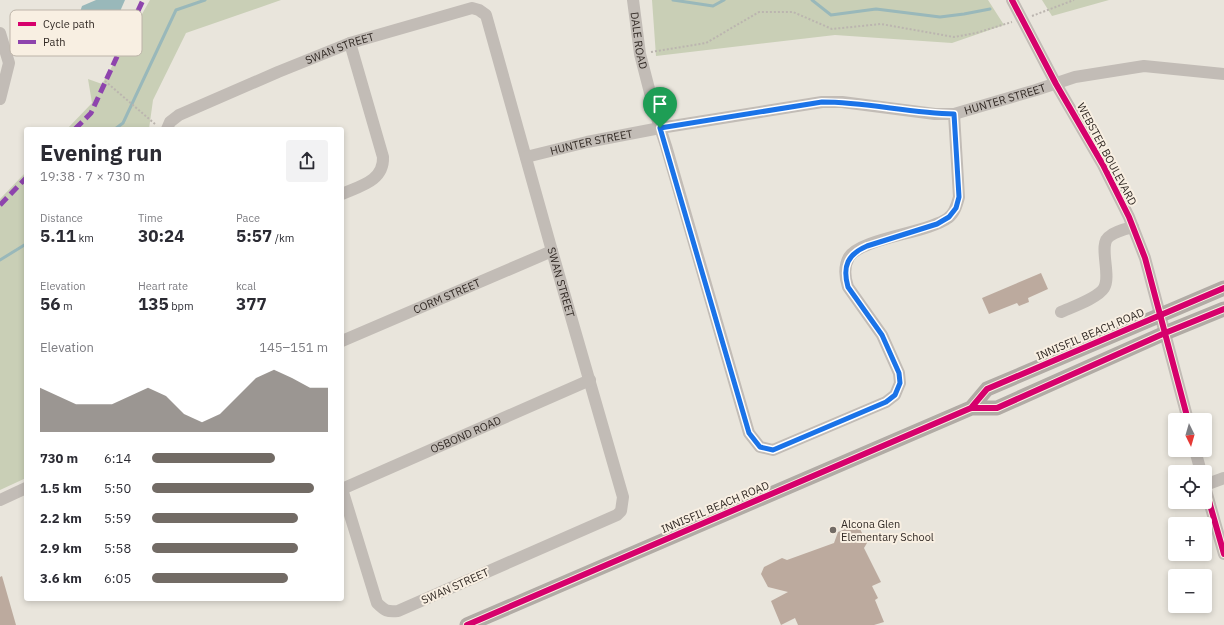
<!DOCTYPE html>
<html lang="en">
<head>
<meta charset="utf-8">
<style>
  :root { --surface:#fff; --page:#f2f2f3; --text:#2b2b33; --muted:#7c7c81; --accent:#726b65 }
  body { margin:0; font-family:"IBM Plex Sans",sans-serif; background:var(--page); color:var(--text); height:100vh; display:flex; flex-direction:column; font-size:15px; white-space:nowrap }
  * { box-sizing:border-box; margin:0 }
  p { font-size:13px; color:var(--muted) }
  .icon { flex:none; width:22px; height:22px; fill:none; stroke:currentColor; stroke-width:2; stroke-linecap:round; stroke-linejoin:round }
  .map { position:relative; flex:1; overflow:hidden }
  .details { position:absolute; left:24px; top:127px; width:320px; height:474px; display:flex; flex-direction:column; background:var(--surface); border-radius:4px; box-shadow:0 2px 6px #0003 }
  .details>* { flex:none }
  .needle { width:26px; rotate:175deg }
  .fabs { position:absolute; left:1168px; top:413px; display:grid; gap:8px }
  .fabs a { display:grid; place-items:center; width:44px; height:44px; border-radius:4px; background:var(--surface); box-shadow:0 2px 6px #0003; font-size:20px }
  .pin { position:absolute; display:grid; place-items:center; width:34px; height:34px; color:#fff; margin:-41px -17px; border-radius:50% 50% 50% 0; rotate:-45deg; box-shadow:0 0 4px #0007 }
  .pin .icon { rotate:45deg }
  .round { display:grid; place-items:center; flex:none; width:42px; height:42px; border-radius:4px; background:var(--page) }
  .headline { display:flex; align-items:center; justify-content:space-between; height:68px; padding:0 16px }
  h1 { font-size:22px; font-weight:800; line-height:30px }
  .stats { display:grid; grid-template-columns:repeat(3,1fr); gap:6px; height:68px; padding:4px 16px }
  .stats div { display:grid; align-content:center }
  .stats b { font-size:17px; font-weight:800 }
  .stats small { font-size:11px; font-weight:400 }
  .stats p { font-size:11px }
  .chart { height:112px; padding:8px 16px }
  .chart p { display:flex; justify-content:space-between }
  .chart svg { width:100%; height:72px; margin-top:4px; fill:var(--accent); opacity:.7 }
  ul { padding:0 16px; list-style:none; font-size:13px }
  li { display:grid; grid-template-columns:64px 48px 1fr; align-items:center; height:30px }
  li i { height:10px; border-radius:5px; background:var(--accent) }
  .map>svg:first-child { display:block }
  .green { fill:#c9cfb6 }
  .water { fill:#99b8ba }
  .lines { fill:none; stroke-linecap:round; stroke-linejoin:round }
  .stream { stroke:#99b8ba; stroke-width:3 }
  .building { fill:#bcaa9e }
  .path { stroke:#bbb5af; stroke-width:2; stroke-dasharray:2 2; stroke-linecap:butt }
  .minor { stroke:#c2bcb6; stroke-width:12 }
  .major { stroke:#b1aba5; stroke-width:15 }
  .quiet { stroke:#8e44ad; stroke-width:5; stroke-dasharray:10 5; stroke-linecap:butt }
  .cycleway-casing { stroke:#f8efe2; stroke-width:8 }
  .cycleway { stroke:#d6006c; stroke-width:6 }
  .route-casing { stroke:#fff; stroke-width:8 }
  .route { stroke:#1a73e8; stroke-width:5 }
  .poi-dot { fill:#726b65; stroke:#f8efe2; stroke-width:1.5 }
  .labels { text-anchor:middle; stroke-width:4; stroke-linejoin:round; paint-order:stroke }
  .street-label { font-size:11px; fill:#322a25; stroke:#f8efe2 }
  .poi-label { font-size:11px; fill:#322a25; stroke:#f8efe2; text-anchor:start }
  .key { fill:#f8efe2; stroke:#bdb4a9; stroke-width:1 }
  .key-label { font-size:11px; fill:#322a25 }
</style>
</head>
<body>
<div class="map">
<svg width="1224" height="625" viewBox="0 0 1224 625">
  <rect width="100%" height="100%" fill="#e9e5dc"/>
  <!-- green -->
  <path class="green" d="M 150,0 L 281,0 L 186,33 L 153,100 L 149,129 L 67,129 L 92,103 L 88,79 L 102,84 Z
    M 652,0 L 988,0 L 1004,25 L 952,43 L 835,35 L 656,56 Z
    M 1042,0 L 1109,0 L 1052,16 Z
    M 26,172 L 26,478 L 0,490 L 0,199 Z"/>
  <!-- water -->
  <path class="water" d="M 96,0 L 125,0 L 105,46 L 97,52 L 89,51 L 80,12 L 82,6 Z"/>
  <g class="lines">
    <!-- stream -->
    <path class="stream" d="M 673,0 L 713,6 L 724,0
      M 812,0 L 831,15 L 876,9 L 940,17 L 964,14 L 990,9
      M 115,129 L 123,123 L 176,10 L 205,0
      M 0,260 L 26,244"/>
  </g>
  <!-- building -->
  <path class="building" d="M 1041,273 L 1048,289 L 1028,298 L 1029,302 L 1019,306 L 1017,303 L 989,314 L 982,298 Z
    M 850,527 L 860,529 L 867,543 L 864,548 L 881,582 L 872,586 L 878,598 L 875,600 L 884,622 L 874,625 L 798,625 L 795,618 L 781,625 L 771,601 L 788,592 L 768,587 L 761,574 L 764,567 L 782,558 L 787,560 L 834,543 L 838,532 Z
    M 2,576 L 16,625 L 0,625 L 0,577 Z"/>
  <g class="lines">
    <!-- path -->
    <path class="path" d="M 1032,16 L 1074,0
      M 651,52 L 706,43 L 759,12 L 793,12 L 832,29 L 881,24 L 954,37 L 976,33 L 1012,22
      M 105,81 L 155,124"/>
    <!-- minor -->
    <g class="minor">
      <path id="s1" d="M 633,0 L 640,54 L 655,112 L 666,146 L 749,433 L 760,447 L 773,450 L 886,402 L 895,395 L 900,383 L 899,373 L 882,335 L 848,287 C 845,278 844,266 849,257 C 861,238 928,233 948,218 C 955,213 957,204 959,197 L 954,114"/>
      <path d="M 1012,0 L 1056,84 L 1103,165 L 1129,217 L 1145,258 L 1188,420"/>
      <path d="M 0,33 L 9,63 L 0,99"/>
      <path id="s2" d="M 167,129 L 170,122 L 179,115 L 278,72 L 350,43 L 472,8 L 479,10 L 486,15 L 552,251 L 623,497 L 621,511 L 617,515 L 398,611 C 387,612 385,611 377,603 L 342,489"/>
      <path id="s3" d="M 526,157 L 587,142 L 660,128 L 822,102 L 842,102 L 935,114 L 954,114 L 1036,90 L 1075,77 L 1144,66 L 1224,74"/>
      <path d="M 342,194 C 360,186 384,181 383,157 L 350,43"/>
      <path d="M 1061,312 C 1072,307 1098,298 1104,288 C 1112,275 1097,243 1110,236 C 1116,231 1125,229 1133,227"/>
      <path id="s4" d="M 342,341 L 552,251"/>
      <path d="M 1195,450 L 1201,472"/>
      <path d="M 1205,485 L 1224,478"/>
      <path d="M 1205,487 L 1224,554"/>
      <path id="s5" d="M 342,489 L 590,380"/>
      <path d="M 0,500 L 26,488"/>
    </g>
    <!-- major -->
    <path class="major" d="M 971,408 L 987,389 L 1224,288
      M 467,625 L 971,408 L 997,408 L 1165,333 L 1224,309"/>
    <!-- quiet -->
    <path class="quiet" d="M 75,129 L 91,113 L 143,0
      M 0,205 L 26,178"/>
    <!-- cycleway casing -->
    <g class="cycleway-casing">
      <path id="cycleway" d="M 1012,0 L 1056,84 L 1103,165 L 1129,217 L 1145,258 L 1188,420
        M 971,408 L 987,389 L 1224,288
        M 1205,487 L 1224,554
        M 467,625 L 971,408 L 997,408 L 1165,333 L 1224,309"/>
    </g>
    <!-- cycleway -->
    <use href="#cycleway" class="cycleway"/>
  </g>
  <g class="lines">
    <!-- route casing -->
    <g class="route-casing">
      <path id="route" d="M 822,102 C 866,102 909,113 954,114 L 959,197 L 956,208 L 949,217 L 937,224 L 867,246 C 848,254 842,266 848,287 L 882,335 L 899,373 L 900,383 L 895,395 L 886,402 L 773,450 L 760,447 L 749,433 L 660,128 Z"/>
    </g>
    <!-- route -->
    <use href="#route" class="route"/>
  </g>
  <!-- markers -->
  <circle class="poi-dot" cx="833" cy="530" r="4"/>
  <g class="labels">
    <!-- street labels -->
    <g class="street-label">
      <text dy="4" stroke="none"><textPath href="#s1" startOffset="41">DALE ROAD</textPath></text>
      <text dy="4" stroke="none"><textPath href="#s2" startOffset="193">SWAN STREET</textPath></text>
      <text dy="4" stroke="none"><textPath href="#s3" startOffset="487">HUNTER STREET</textPath></text>
      <text dy="4" stroke="none"><textPath href="#s3" startOffset="67">HUNTER STREET</textPath></text>
      <text transform="translate(1107 154) rotate(62)" y="4">WEBSTER BOULEVARD</text>
      <text dy="4" stroke="none"><textPath href="#s2" startOffset="625">SWAN STREET</textPath></text>
      <text dy="4" stroke="none"><textPath href="#s4" startOffset="114">CORM STREET</textPath></text>
      <text transform="translate(1090 334) rotate(-23)" y="4">INNISFIL BEACH ROAD</text>
      <text dy="4" stroke="none"><textPath href="#s5" startOffset="135">OSBOND ROAD</textPath></text>
      <text transform="translate(715 507) rotate(-23)" y="4">INNISFIL BEACH ROAD</text>
      <text transform="translate(455 586) rotate(-24)" y="4">SWAN STREET</text>
    </g>
    <!-- poi labels -->
    <g class="poi-label">
      <text x="841" y="528">Alcona Glen<tspan x="841" dy="13">Elementary School</tspan></text>
    </g>
  </g>
  <!-- legend -->
  <rect x="10" y="10" width="132" height="46" rx="6" class="key"/>
  <rect x="18" y="22" width="18" height="4" fill="#d6006c"/>
  <rect x="18" y="40" width="18" height="4" fill="#8e44ad"/>
  <g class="key-label">
    <text x="43" y="28">Cycle path</text>
    <text x="43" y="46">Path</text>
  </g>
</svg>
<div class="fabs">
<a><svg class="needle" viewBox="-14 -14 28 28"><path d="M0-13l5 13h-10z" fill="#e53935"/><path d="M0 13l5-13h-10z" fill="#7c7c81"/></svg></a>
<a><svg class="icon" aria-label="locate" viewBox="0 0 24 24"><circle cx="12" cy="12" r="6"/><path d="M12 2v4M12 18v4M2 12h4M18 12h4"/></svg></a>
<a>+</a>
<a>−</a>
</div>
<div class="pin" style="left:660px;top:128px;background:#1e9e55"><svg class="icon" aria-label="arrive" viewBox="0 0 24 24"><path d="M6 21V4h12l-3 4 3 4H6"/></svg></div>
<section class="details">
<div class="headline"><div><h1>Evening run</h1><p>19:38 · 7 × 730 m</p></div><a class="round"><svg class="icon" aria-label="share" viewBox="0 0 24 24"><path d="M12 15V3M7 8l5-5 5 5M5 13v7h14v-7"/></svg></a></div>
<div class="stats">
<div><p>Distance</p><b>5.11<small> km</small></b></div>
<div><p>Time</p><b>30:24</b></div>
<div><p>Pace</p><b>5:57<small> /km</small></b></div>
</div>
<div class="stats">
<div><p>Elevation</p><b>56<small> m</small></b></div>
<div><p>Heart rate</p><b>135<small> bpm</small></b></div>
<div><p>kcal</p><b>377</b></div>
</div>
<div class="chart"><p><span>Elevation</span>145–151 m</p>
<svg viewBox="0 0 160 44" preserveAspectRatio="none"><path d="M0 44V17L10 22L20 27L30 27L40 27L50 22L60 17L70 22L80 33L90 38L100 33L110 22L120 11L130 6L140 11L150 17L160 17V44z"/></svg>
</div>
<ul>
<li><b>730 m</b>6:14<i style="width:70%"></i></li>
<li><b>1.5 km</b>5:50<i style="width:92%"></i></li>
<li><b>2.2 km</b>5:59<i style="width:83%"></i></li>
<li><b>2.9 km</b>5:58<i style="width:83%"></i></li>
<li><b>3.6 km</b>6:05<i style="width:77%"></i></li>
</ul>
</section>
</div>
</body>
</html>
